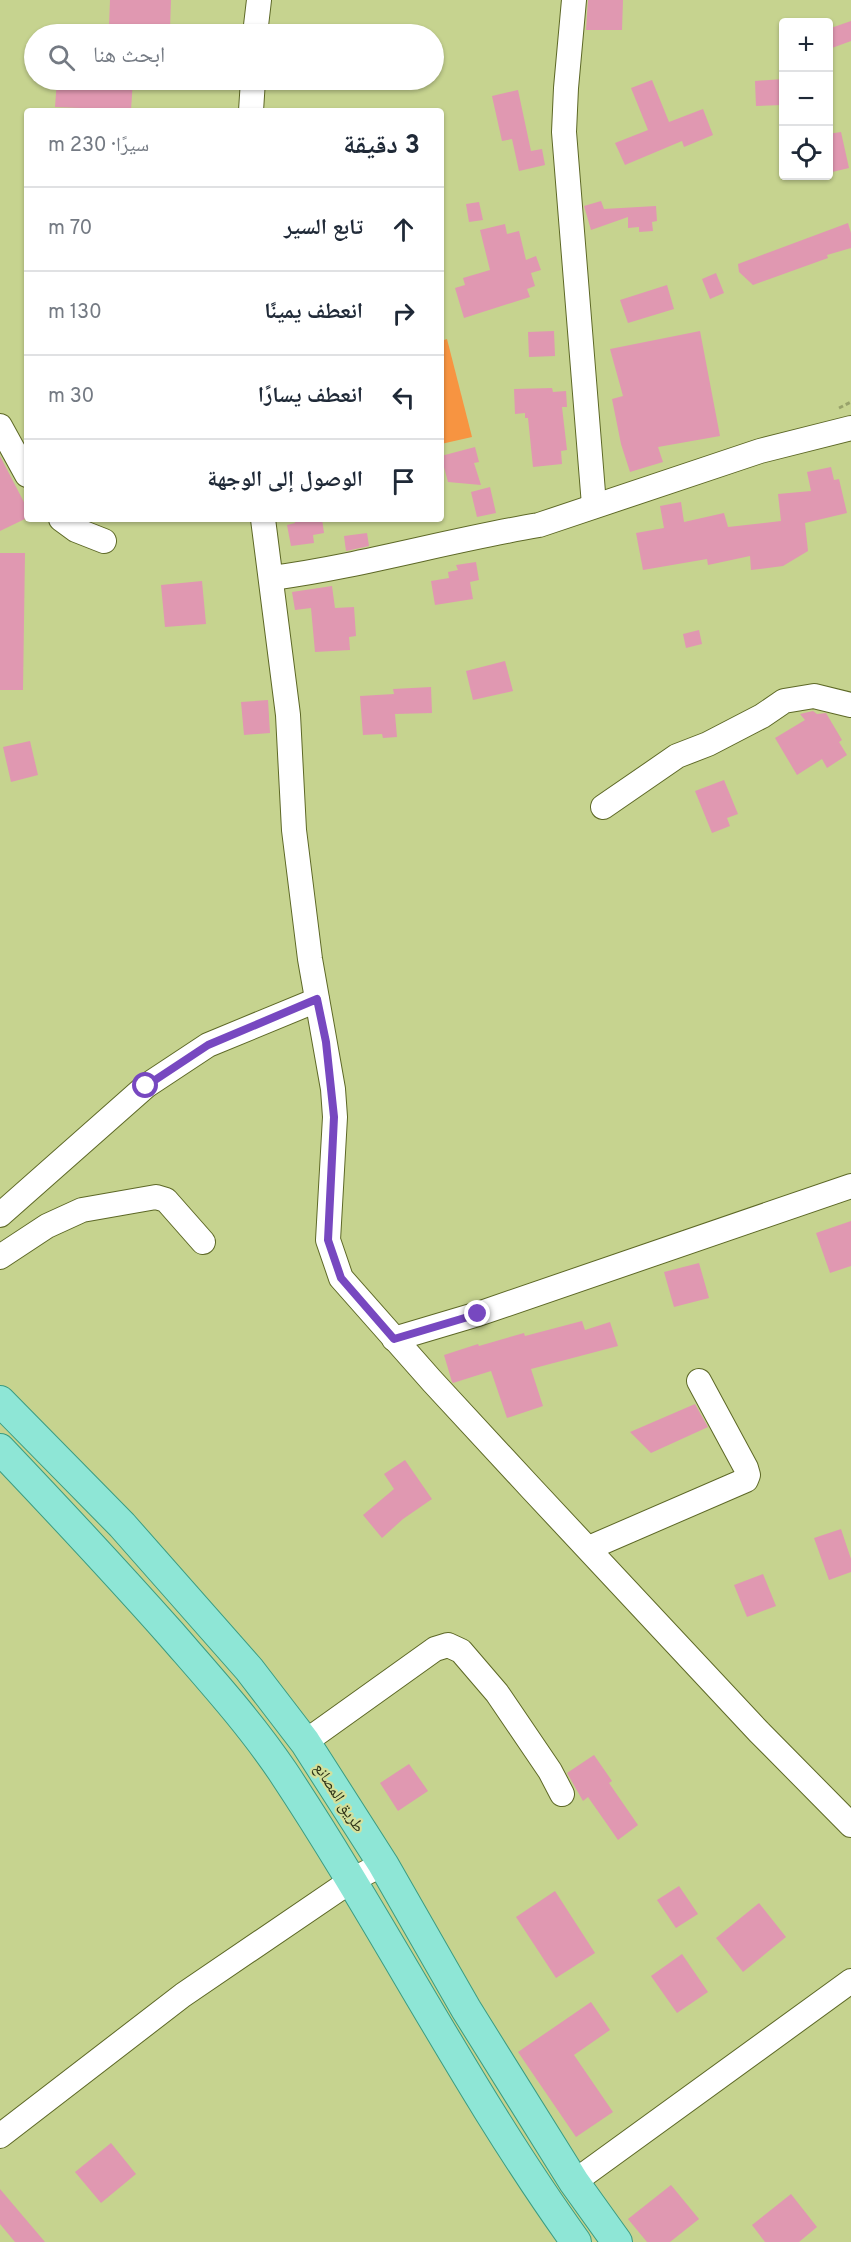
<!DOCTYPE html>
<html lang="ar">
<meta charset="utf-8">
<style>
body{margin:0;font-family:Overpass,"Noto Naskh Arabic",sans-serif;background:#f2f2f3;color:#1f2937;direction:rtl}
.controls{position:absolute;right:18px;top:18px;display:grid;overflow:hidden;border-radius:6px;box-shadow:0 2px 4px #0004}
.controls button{width:54px;height:54px;display:grid;place-items:center;padding:0;border:0;border-bottom:2px solid #e0e1e3;background:#fff;color:#1f2937;font:30px sans-serif}
.stop{position:absolute;width:18px;height:18px;margin:-14px;border:4px solid #7748c0;border-radius:50%;background:#fff}
.stop.end{background:#7748c0;border-color:#fff;box-shadow:0 2px 6px #0008}
.list{margin:0;padding:0;list-style:none}
h2{display:flex;justify-content:space-between;align-items:center;height:78px;margin:0;padding:0 24px;font-size:26px}
h2 small{font-size:20px;font-weight:400;color:#747a83}
.list li{display:grid;grid-template-columns:39px 1fr auto;gap:18px;align-items:center;box-sizing:border-box;height:84px;padding:0 24px;border-top:2px solid #e0e1e3}
.list b{display:block;font-size:22px;white-space:nowrap}
.list em{font-size:20px;font-style:normal;color:#747a83}
.icon{flex:none;width:33px;height:33px;fill:none;stroke:currentColor;stroke-width:2;stroke-linecap:round;stroke-linejoin:round}
.map{position:relative;flex:none;width:851px;height:2242px;overflow:hidden;direction:ltr}
.search{position:absolute;background:#fff;box-shadow:0 2px 4px #0004;left:24px;top:24px;width:420px;height:66px;display:flex;align-items:center;gap:15px;box-sizing:border-box;padding:0 21px;border-radius:33px;color:#747a83;font-size:22px}
.panel{position:absolute;background:#fff;box-shadow:0 2px 4px #0004;left:24px;top:108px;width:420px;height:414px;border-radius:6px;direction:rtl}
.map>svg:first-child{display:block}
</style>
<div class="map">
<svg width="851" height="2242" viewBox="0 0 851 2242">
<rect width="100%" height="100%" fill="#c6d38f"/>
<path fill="#f79441" d="M447 339 472 437 441 444V341Z"/>
<g fill="#e098b1">
<path d="M110 0H171L170 29 109 26Z"/>
<path d="M588 0H623L622 30H586Z"/>
<path d="M851 21V41L832 48 828 29Z"/>
<path d="M783 79V105L756 106 755 81Z"/>
<path d="M57 80H133L131 110 55 107Z"/>
<path d="M652 80 669 122 703 109 713 135 684 147 682 141 625 165 615 143 648 130 631 88Z"/>
<path d="M518 90 531 151 542 149 545 165 519 171 512 139 502 141 492 96Z"/>
<path d="M841 132 849 168 828 173V134Z"/>
<path d="M601 201 604 209 656 206 657 221 652 222 653 231 639 232V227L628 228V217L591 230 584 206Z"/>
<path d="M479 202 483 220 469 222 466 204Z"/>
<path d="M848 223 851 233V248L827 255 828 258 753 285 739 272 738 264Z"/>
<path d="M505 224 507 234 519 231 526 260 536 256 541 270 531 273 535 286 527 289 530 297 464 318 455 288 465 285 463 278 490 270 480 230Z"/>
<path d="M716 273 724 293 710 299 702 279Z"/>
<path d="M667 285 674 309 628 323 620 300Z"/>
<path d="M554 331 555 356 529 357 528 332Z"/>
<path d="M700 331 720 436 658 447 663 462 630 472 621 444 612 399 623 396 610 349Z"/>
<path d="M552 388 553 392 566 391 567 407H562L567 450 561 451 562 464 533 467 528 418H525V413L515 414 514 389Z"/>
<path d="M475 447 479 462 474 463 481 485 448 482 441 456Z"/>
<path d="M0 456 27 508V518L0 531Z"/>
<path d="M831 467 834 480 839 479 847 513 805 523 808 551 783 566 751 570 750 556 708 565 707 559 643 570 636 533 664 528 660 506 681 502 684 522 724 513 728 527 781 521 778 494 811 491 807 472Z"/>
<path d="M490 487 496 513 477 517 471 492Z"/>
<path d="M294 519H322L324 533 313 535 314 543 291 546 287 525 295 523Z"/>
<path d="M367 533 369 546 346 551 344 536Z"/>
<path d="M0 553H25L23 690H0Z"/>
<path d="M476 562 479 580 470 582 473 599 435 605 431 581 449 578 448 572 458 570 456 565Z"/>
<path d="M202 581 206 624 165 627 161 585Z"/>
<path d="M332 586 335 608 354 607 356 636 349 637 350 650 315 652 311 608 295 610 292 592Z"/>
<path d="M699 630 702 644 686 648 683 634Z"/>
<path d="M505 661 513 691 473 700 466 671Z"/>
<path d="M431 687 432 713 395 714 397 737 383 738 382 734 363 735 360 696 394 694 393 689Z"/>
<path d="M268 700 270 733 244 735 241 702Z"/>
<path d="M813 711 817 714 826 713 842 740 839 742 847 755 827 768 822 759 797 775 775 738 805 720 800 714Z"/>
<path d="M30 741 38 775 11 782 3 747Z"/>
<path d="M724 780 738 814 727 818 730 826 712 833 695 791Z"/>
<path d="M851 1221V1266L830 1273 816 1233Z"/>
<path d="M699 1263 709 1298 674 1307 664 1272Z"/>
<path d="M582 1321 585 1330 610 1322 618 1346 531 1369 543 1406 507 1418 491 1371 453 1383 452 1382 444 1355 478 1344 479 1346 524 1333 525 1336Z"/>
<path d="M695 1404 708 1427 651 1453 630 1432Z"/>
<path d="M405 1460 432 1499 403 1519 382 1538 363 1515 394 1489 384 1474Z"/>
<path d="M841 1529 851 1559V1572L829 1580 814 1538Z"/>
<path d="M763 1574 776 1606 747 1617 734 1585Z"/>
<path d="M594 1755 612 1781 609 1783 638 1825 618 1840 588 1797 583 1801 567 1773Z"/>
<path d="M409 1764 428 1791 398 1811 380 1783Z"/>
<path d="M679 1886 698 1914 676 1928 657 1900Z"/>
<path d="M555 1891 595 1953 556 1978 516 1917Z"/>
<path d="M759 1903 786 1937 743 1972 716 1938Z"/>
<path d="M682 1954 708 1992 677 2013 651 1976Z"/>
<path d="M591 2002 610 2030 574 2055 613 2112 576 2137 518 2052Z"/>
<path d="M111 2143 136 2174 101 2203 75 2172Z"/>
<path d="M671 2185 699 2219 670 2242H647L628 2219Z"/>
<path d="M0 2189 45 2242H15L0 2224Z"/>
<path d="M791 2194 817 2227 799 2242H765L752 2225Z"/>
</g>
<g fill="none" stroke-linecap="round" stroke-linejoin="round">
<g stroke="#5d6826" stroke-width="26">
<g id="minor">
<path d="M574 0 566 88 564 132 594 505"/>
<path d="M255 34 259 0"/>
<path d="M251 111 253 80"/>
<path d="M0 426 27 475"/>
<path d="M61 519 76 530 104 541"/>
<path d="M263 519 288 715 294 830 310 959 333 1089 335 1117 328 1240 341 1278 432 1381 531 1488 759 1732 851 1825"/>
<path d="M272 578C362 566 449 540 539 525L760 451 851 428"/>
<path d="M603 807 677 756 708 744 762 716 784 701 814 696 851 705"/>
<path d="M0 1215 146 1086 208 1045 317 1000"/>
<path d="M0 1257 47 1226 82 1210 156 1197 166 1200 203 1242"/>
<path d="M394 1339 478 1314 851 1186"/>
<path d="M589 1548 746 1480 748 1475 746 1468 699 1381"/>
<path d="M305 1742 435 1649 448 1645 461 1651 497 1693 550 1771 562 1794"/>
<path d="M0 2136 183 1995 352 1880 383 1864"/>
<path d="M574 2182 851 1981"/>
</g>
</g>
<g stroke="#3b9c81" stroke-width="32">
<g id="major">
<path d="M0 1401 122 1525 249 1669 305 1742 383 1864 466 2009 574 2182 617 2242"/>
<path d="M0 1449C58 1510 115 1571 171 1634 210 1679 250 1723 283 1772 385 1926 468 2092 576 2242"/>
</g>
</g>
<path stroke="#98a26b" stroke-width="3" stroke-dasharray="4.5 3" stroke-linecap="butt" d="M839 408 851 402"/>
<use href="#minor" stroke="#fff" stroke-width="24"/>
<use href="#major" stroke="#8ee6d6" stroke-width="30"/>
</g>
<g fill="none" stroke-linecap="round" stroke-linejoin="round">
<path stroke="#7748c0" stroke-width="8" d="M146 1086 208 1045 317 999 326 1042 334 1117 328 1240 341 1278 394 1339 478 1314"/>
</g>
<g text-anchor="middle" stroke-width="4.5" stroke-linejoin="round" paint-order="stroke">
<g font-size="16" fill="#2d3217" stroke="#d3e09c">
<text transform="translate(340 1797) rotate(57)" y="6">طريق المصانع</text>
</g>
</g>
</svg>
<div class="controls">
<button>+</button>
<button>−</button>
<button><svg class="icon" aria-label="locate" viewBox="0 0 24 24"><circle cx="12" cy="12" r="6"/><path d="M12 2v4M12 18v4M2 12h4M18 12h4"/></svg></button>
</div>
<div class="stop" style="left:146px;top:1086px"></div>
<div class="stop end" style="left:478px;top:1314px"></div>
<div class="search"><svg class="icon" aria-label="search" viewBox="0 0 24 24"><circle cx="10" cy="10" r="6"/><path d="M15 15l6 6"/></svg>ابحث هنا</div>
<section class="panel">
<h2>3 دقيقة<small>سيرًا · 230 m</small></h2>
<ul class="list">
<li><svg class="icon" aria-label="ahead" viewBox="0 0 24 24"><path d="M12 20V5M6 11l6-6 6 6"/></svg><div><b>تابع السير</b></div><em>70 m</em></li>
<li><svg class="icon" aria-label="right" viewBox="0 0 24 24"><path d="M7 20v-9h11M14 6l5 5-5 5"/></svg><div><b>انعطف يمينًا</b></div><em>130 m</em></li>
<li><svg class="icon" aria-label="left" viewBox="0 0 24 24"><path d="M17 20v-9H6M10 6l-5 5 5 5"/></svg><div><b>انعطف يسارًا</b></div><em>30 m</em></li>
<li><svg class="icon" aria-label="arrive" viewBox="0 0 24 24"><path d="M6 21V4h12l-3 4 3 4H6"/></svg><div><b>الوصول إلى الوجهة</b></div></li>
</ul>
</section>
</div>
